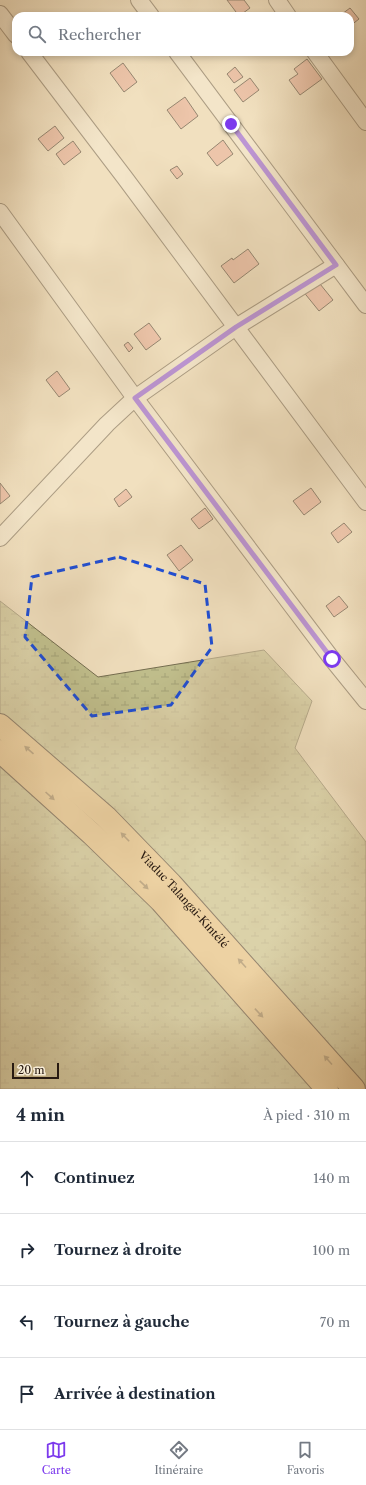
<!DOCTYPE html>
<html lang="fr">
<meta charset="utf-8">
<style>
body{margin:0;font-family:"Libre Caslon Text",serif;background:#f6f6f7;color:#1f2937}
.scale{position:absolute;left:12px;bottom:10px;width:47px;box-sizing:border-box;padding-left:4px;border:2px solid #281a11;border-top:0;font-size:11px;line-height:14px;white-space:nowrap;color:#281a11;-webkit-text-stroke:3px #f6ebd5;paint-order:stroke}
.stop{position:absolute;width:12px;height:12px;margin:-9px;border:3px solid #7c3aed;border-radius:50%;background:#fff}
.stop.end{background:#7c3aed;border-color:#fff;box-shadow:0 1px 4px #0008}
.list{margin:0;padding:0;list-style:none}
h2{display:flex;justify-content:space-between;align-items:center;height:52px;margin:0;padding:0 16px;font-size:17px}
h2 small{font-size:13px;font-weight:400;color:#747a83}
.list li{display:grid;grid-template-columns:26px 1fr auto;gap:12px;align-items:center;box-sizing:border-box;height:72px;padding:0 16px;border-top:1px solid #e0e1e3}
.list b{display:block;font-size:15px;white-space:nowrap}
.list em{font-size:13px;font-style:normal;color:#747a83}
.icon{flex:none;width:22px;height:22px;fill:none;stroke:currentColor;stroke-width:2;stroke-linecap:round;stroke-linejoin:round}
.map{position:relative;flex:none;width:366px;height:1089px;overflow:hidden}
.search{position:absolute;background:#fff;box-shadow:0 2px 6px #0003;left:12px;right:12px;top:12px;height:44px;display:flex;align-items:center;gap:10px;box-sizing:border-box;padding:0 14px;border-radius:12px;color:#747a83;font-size:15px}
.sheet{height:340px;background:#fff}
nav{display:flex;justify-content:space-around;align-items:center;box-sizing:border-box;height:56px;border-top:1px solid #e0e1e3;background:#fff;font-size:11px;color:#747a83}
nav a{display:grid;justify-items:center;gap:2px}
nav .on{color:#7c3aed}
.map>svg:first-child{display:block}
</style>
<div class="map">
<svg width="366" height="1089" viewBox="0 0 366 1089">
<defs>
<pattern id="wetland-marsh" width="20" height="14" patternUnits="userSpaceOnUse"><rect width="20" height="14" fill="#c1c08e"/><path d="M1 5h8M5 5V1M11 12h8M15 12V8" fill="none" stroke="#a6a479"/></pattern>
</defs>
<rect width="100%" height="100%" fill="#f1e0bf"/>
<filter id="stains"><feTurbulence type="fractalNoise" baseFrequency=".005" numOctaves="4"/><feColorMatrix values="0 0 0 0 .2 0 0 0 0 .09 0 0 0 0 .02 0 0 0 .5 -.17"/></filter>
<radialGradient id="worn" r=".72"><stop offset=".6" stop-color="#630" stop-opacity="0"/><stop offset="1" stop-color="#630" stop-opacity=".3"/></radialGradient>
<path fill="url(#wetland-marsh)" stroke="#746d50" d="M0 601 98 677 264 650 312 701 295 748 366 842V1089H0Z"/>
<g fill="#e8a591" stroke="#281a11">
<path d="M227 0H244L250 8 239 16Z"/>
<path d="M350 8 359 19 350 26V16H343L342 14Z"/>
<path d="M307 59 322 79 300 95 289 80 298 74 294 69Z"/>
<path d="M123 63 137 82 124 92 110 73Z"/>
<path d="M235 67 243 77 234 83 227 74Z"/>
<path d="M250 78 259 90 243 102 234 90Z"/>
<path d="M185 97 198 116 181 129 167 110Z"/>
<path d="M55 126 64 138 48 151 38 139Z"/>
<path d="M223 140 233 154 217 166 207 153Z"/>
<path d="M73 141 81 152 64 165 56 154Z"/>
<path d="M177 166 183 174 177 179 170 170Z"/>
<path d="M248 249 259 264 234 283 221 266 232 258 233 260Z"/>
<path d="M316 279 333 300 319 311 302 290Z"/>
<path d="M149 323 161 339 146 350 134 334Z"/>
<path d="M128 342 133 348 129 352 124 345Z"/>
<path d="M57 371 70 389 59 397 46 380Z"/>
<path d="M0 483 10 496 0 504Z"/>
<path d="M311 488 321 502 304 515 293 501Z"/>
<path d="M126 489 132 497 119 507 114 499Z"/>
<path d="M205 508 213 519 199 529 191 519Z"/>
<path d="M344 523 352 532 338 543 331 533Z"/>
<path d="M181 545 193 560 179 571 167 555Z"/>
<path d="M339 596 348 607 334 617 326 606Z"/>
</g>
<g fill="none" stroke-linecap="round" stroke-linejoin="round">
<g stroke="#5a4c3c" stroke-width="18">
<g id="minor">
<path d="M139 0 151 16"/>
<path d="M277 0 288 16"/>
<path d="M0 14 16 35"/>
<path d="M29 52 125 178 366 502"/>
<path d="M177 52 366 305"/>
<path d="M315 52 366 122"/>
<path d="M0 212 135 398 332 659 366 701"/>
<path d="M0 538 107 424 135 398 236 327 336 265"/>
</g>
</g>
<g stroke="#281a11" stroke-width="24">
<g id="highway">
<path id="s1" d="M0 725 106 817 171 884 354 1089"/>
<path d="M0 751 92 834 161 901 327 1089"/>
</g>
</g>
<use href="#minor" stroke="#f6ebd5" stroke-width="16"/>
<use href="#highway" stroke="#e8c080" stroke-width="22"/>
</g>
<defs><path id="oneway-solid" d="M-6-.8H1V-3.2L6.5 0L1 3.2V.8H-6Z"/></defs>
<g fill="#886d48">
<use href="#oneway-solid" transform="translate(29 750) rotate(-139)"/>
<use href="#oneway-solid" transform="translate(50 796) rotate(42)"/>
<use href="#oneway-solid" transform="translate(125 837) rotate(-134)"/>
<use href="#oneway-solid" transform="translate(144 885) rotate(44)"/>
<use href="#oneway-solid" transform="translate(242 963) rotate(-132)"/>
<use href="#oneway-solid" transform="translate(259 1013) rotate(47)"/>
<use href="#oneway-solid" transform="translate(328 1060) rotate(-132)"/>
</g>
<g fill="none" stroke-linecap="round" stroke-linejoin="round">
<path stroke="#7c3aed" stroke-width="5" d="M231 124 336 265 236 327 135 398 332 659"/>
</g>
<path d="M0 0H366V1089H0ZM119 557 205 584 212 647 171 705 92 716 25 637 32 577Z" fill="#f1e0bf" fill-opacity=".55" fill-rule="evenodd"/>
<path fill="none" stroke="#1d4ed8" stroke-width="3" stroke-dasharray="8 5" stroke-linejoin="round" d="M119 557 205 584 212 647 171 705 92 716 25 637 32 577Z"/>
<g text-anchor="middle" stroke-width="3" stroke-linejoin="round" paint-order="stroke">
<g font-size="11" fill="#281a11" stroke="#f6ebd5">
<text dy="4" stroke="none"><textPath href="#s1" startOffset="254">Viaduc Talangaï-Kintélé</textPath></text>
</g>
</g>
<rect width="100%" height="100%" filter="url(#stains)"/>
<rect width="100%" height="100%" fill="url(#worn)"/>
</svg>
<div class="scale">20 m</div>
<div class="stop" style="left:332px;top:659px"></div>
<div class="stop end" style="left:231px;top:124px"></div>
<div class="search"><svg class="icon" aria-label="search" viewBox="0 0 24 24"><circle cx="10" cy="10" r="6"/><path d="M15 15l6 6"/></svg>Rechercher</div>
</div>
<section class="sheet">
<h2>4 min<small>À pied · 310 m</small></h2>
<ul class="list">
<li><svg class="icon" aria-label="ahead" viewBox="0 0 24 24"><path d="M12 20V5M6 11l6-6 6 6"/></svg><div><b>Continuez</b></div><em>140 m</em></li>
<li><svg class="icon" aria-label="right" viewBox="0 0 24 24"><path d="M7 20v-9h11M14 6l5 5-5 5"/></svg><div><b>Tournez à droite</b></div><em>100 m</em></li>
<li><svg class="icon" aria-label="left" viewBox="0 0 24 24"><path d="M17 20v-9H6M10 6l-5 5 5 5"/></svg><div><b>Tournez à gauche</b></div><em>70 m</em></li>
<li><svg class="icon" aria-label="arrive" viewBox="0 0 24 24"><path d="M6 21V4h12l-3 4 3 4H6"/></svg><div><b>Arrivée à destination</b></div></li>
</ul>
</section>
<nav>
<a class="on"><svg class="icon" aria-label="map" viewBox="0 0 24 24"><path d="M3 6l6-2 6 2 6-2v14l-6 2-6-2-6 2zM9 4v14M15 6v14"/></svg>Carte</a>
<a><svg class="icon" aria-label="directions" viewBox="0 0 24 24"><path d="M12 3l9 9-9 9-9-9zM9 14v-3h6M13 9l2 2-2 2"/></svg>Itinéraire</a>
<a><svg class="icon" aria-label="saved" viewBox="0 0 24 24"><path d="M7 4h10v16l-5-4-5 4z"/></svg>Favoris</a>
</nav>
